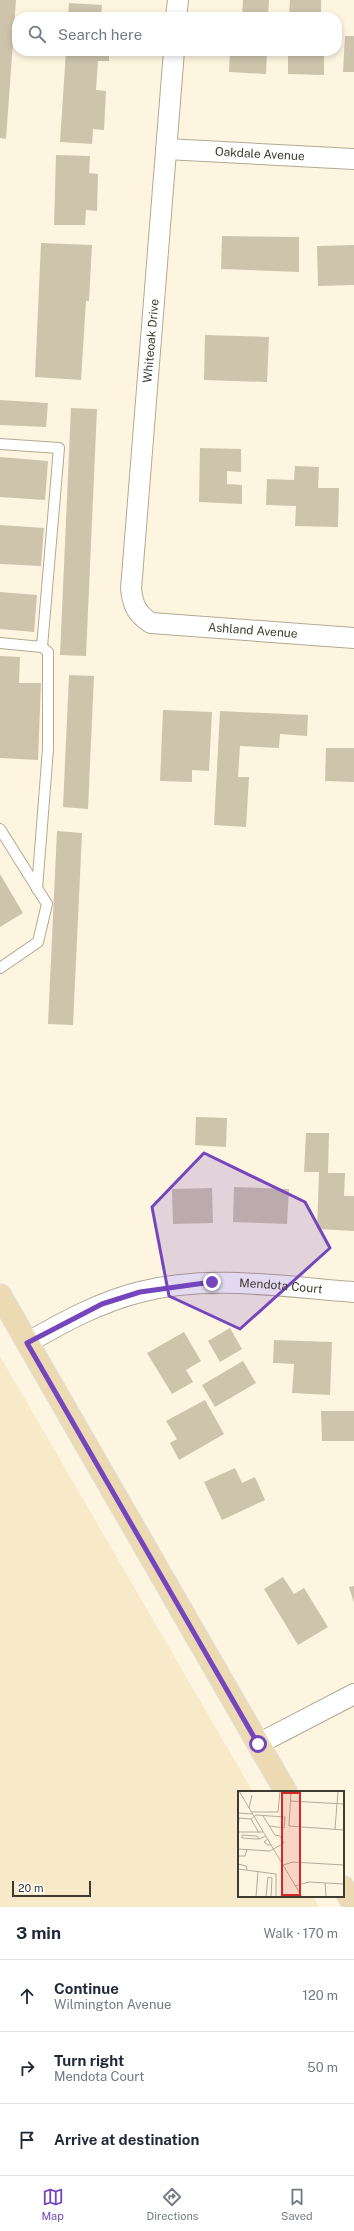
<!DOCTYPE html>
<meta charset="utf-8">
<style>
body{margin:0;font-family:"Public Sans",sans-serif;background:#f6f6f7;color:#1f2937}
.scale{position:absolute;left:12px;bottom:10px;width:79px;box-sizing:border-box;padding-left:4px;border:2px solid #3f3b31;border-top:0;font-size:11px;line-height:14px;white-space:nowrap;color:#3f3b31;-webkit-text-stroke:3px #fff;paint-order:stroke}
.stop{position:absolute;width:12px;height:12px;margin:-9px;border:3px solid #7445bd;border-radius:50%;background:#fff}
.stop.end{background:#7445bd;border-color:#fff;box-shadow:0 1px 4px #0008}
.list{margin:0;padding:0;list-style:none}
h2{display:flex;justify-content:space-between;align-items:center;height:52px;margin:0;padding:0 16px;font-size:17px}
h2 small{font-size:13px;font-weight:400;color:#747a83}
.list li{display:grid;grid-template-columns:26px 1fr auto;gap:12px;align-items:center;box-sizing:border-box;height:72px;padding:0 16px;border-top:1px solid #e0e1e3}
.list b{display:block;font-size:15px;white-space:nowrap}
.list p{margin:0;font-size:13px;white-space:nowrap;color:#747a83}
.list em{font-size:13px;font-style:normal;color:#747a83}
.icon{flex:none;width:22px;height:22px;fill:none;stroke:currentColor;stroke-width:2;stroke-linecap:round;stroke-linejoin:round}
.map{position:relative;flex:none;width:354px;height:1907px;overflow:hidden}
.search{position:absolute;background:#fff;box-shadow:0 2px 6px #0003;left:12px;right:12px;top:12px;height:44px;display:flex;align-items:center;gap:10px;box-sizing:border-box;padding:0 14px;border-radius:16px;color:#747a83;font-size:15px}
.sheet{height:268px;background:#fff}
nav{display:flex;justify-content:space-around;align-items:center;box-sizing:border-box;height:56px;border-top:1px solid #e0e1e3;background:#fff;font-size:11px;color:#747a83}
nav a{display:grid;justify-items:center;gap:2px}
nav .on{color:#7445bd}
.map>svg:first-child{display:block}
</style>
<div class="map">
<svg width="354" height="1907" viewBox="0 0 354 1907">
<rect width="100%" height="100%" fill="#fef5e1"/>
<path fill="#f8eac9" d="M0 1356 253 1792H239V1896H313L319 1907H0Z"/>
<g fill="#cec4ab">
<path d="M0 0H16L6 139 0 138Z"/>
<path d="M243 0H269L268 17H242Z"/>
<path d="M290 0H321V17H289Z"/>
<path d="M69 3 102 5 101 17H68Z"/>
<path d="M345 36H354V72H343Z"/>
<path d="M66 51H109V61H98L96 90 106 91 104 130 93 129 92 144 60 142Z"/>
<path d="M230 51H267L266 74 229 72Z"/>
<path d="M288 51H324V75L288 74Z"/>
<path d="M56 155 90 156 89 173 98 174 97 211 86 210 85 225H54Z"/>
<path d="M222 236 299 237V272L221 269Z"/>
<path d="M41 243 92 245 89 301H86L81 380 35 377Z"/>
<path d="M354 245V285L318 286 317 246Z"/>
<path d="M205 335 269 337 267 382 204 380Z"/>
<path d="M0 400 48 403 46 427 0 425Z"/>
<path d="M71 408 97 409 86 656 60 655Z"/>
<path d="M200 448 241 449V472L227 471V484L242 485V504L199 502Z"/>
<path d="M0 457 48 461 45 500 0 497Z"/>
<path d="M295 466 319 467 318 488H339L338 527 295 526 296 506 266 505 267 479 294 480Z"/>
<path d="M0 525 44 528 41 566 0 564Z"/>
<path d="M0 592 37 595 34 632 0 629Z"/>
<path d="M0 656 20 657 19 683H41L38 760 0 758Z"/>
<path d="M69 675 94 676 88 809 63 807Z"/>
<path d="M163 710 212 712 209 771 192 770V782L160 781Z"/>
<path d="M220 711 308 715 307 736 280 734 279 748 240 746 238 777H249L246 827 214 825Z"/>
<path d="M326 748H354V782L325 781Z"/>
<path d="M57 831 82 833 73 1025 48 1024Z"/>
<path d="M0 874 23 913 0 927Z"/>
<path d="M196 1117 227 1118 226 1147 195 1145Z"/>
<path d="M306 1133H329L328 1173H345L344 1196H354V1231L317 1229 319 1172H304Z"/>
<path d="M234 1187 289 1189 287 1224 233 1222Z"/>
<path d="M212 1188 213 1223 173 1224 172 1189Z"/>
<path d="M230 1328 242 1349 220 1362 208 1341Z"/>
<path d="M184 1332 201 1361 186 1370 193 1382 172 1394 147 1353Z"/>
<path d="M274 1340 332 1342 330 1395 292 1393 294 1364 273 1363Z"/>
<path d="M243 1361 256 1383 215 1407 202 1385Z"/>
<path d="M205 1400 224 1434 179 1460 170 1443 177 1439 166 1421Z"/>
<path d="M321 1411H354V1441H322Z"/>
<path d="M235 1468 242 1483 255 1477 265 1500 222 1520 204 1482Z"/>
<path d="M283 1577 294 1594 304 1588 328 1627 298 1645 264 1589Z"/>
<path d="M354 1586V1603L349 1587Z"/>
</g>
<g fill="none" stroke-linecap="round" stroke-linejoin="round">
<g stroke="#b4a991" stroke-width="12">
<g id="service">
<path d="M0 444 59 448 42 647 0 643"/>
<path d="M0 829 47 904 38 942 0 968"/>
<path d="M37 889 48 749V652L42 647"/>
</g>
</g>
<g stroke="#b4a991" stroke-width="22">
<g id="minor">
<path d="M176 17 178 0"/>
<path id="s1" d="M174 51 131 589C133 606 137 614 151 623L354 638"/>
<path id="s2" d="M166 149 354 159"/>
<path id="s3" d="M27 1343C63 1322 100 1302 140 1292 209 1274 284 1287 354 1292"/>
<path d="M258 1744 354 1694"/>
</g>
</g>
<g stroke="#e0e0de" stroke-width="24">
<g id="primary">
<path d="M0 1295 286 1792"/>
<path d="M343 1887 354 1905"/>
</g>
</g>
<use href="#service" stroke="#fff" stroke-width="10"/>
<use href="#minor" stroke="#fff" stroke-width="20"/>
<use href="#primary" stroke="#ebdab2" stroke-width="22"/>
</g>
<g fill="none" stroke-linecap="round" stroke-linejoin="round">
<path stroke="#7445bd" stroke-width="5" d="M212 1282 140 1292 102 1304 27 1343 258 1744"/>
</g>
<path fill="#7445bd" fill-opacity="0.2" stroke="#7445bd" stroke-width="3" stroke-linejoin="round" d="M204 1153 305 1202 330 1248 240 1329 169 1296 152 1207Z"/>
<g text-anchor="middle" stroke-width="3.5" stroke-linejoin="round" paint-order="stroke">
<g font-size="12" fill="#3f3b31" stroke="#fff">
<text dy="4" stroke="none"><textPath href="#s2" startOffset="94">Oakdale Avenue</textPath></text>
<text transform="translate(151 341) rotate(-85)" y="4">Whiteoak Drive</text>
<text dy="4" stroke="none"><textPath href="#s1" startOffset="683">Ashland Avenue</textPath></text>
<text dy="4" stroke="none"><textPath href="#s3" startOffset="266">Mendota Court</textPath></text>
</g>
</g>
<g transform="translate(238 1791)">
<rect width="106" height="106" fill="#fef5e1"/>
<path fill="none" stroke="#b2ab9b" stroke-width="1" d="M1 0 64 106M53 0 51 35 106 39M52 10 106 13M11 17 14 4M13 21H40L42 0M0 22 14 23M0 27 13 28 18 24 47 26 46 37 32 35M13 28 21 42M97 38 100 0M0 40 1 27M0 41H25M21 48 19 45 4 44V47L19 48H21L28 45M30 48 26 51 30 54H33M0 58 32 60 46 52 42 45 37 44 25 25M0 65H7L9 59M0 73 8 75 9 79M45 74 55 71 106 74M0 78 38 83V106M87 92 88 106M57 95 71 91 106 93M18 106 20 80M28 106 30 86 34 87 33 106"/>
<path fill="#d62828" fill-opacity="0.15" stroke="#d62828" stroke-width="2" d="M44 2H62V104H44Z"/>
<rect width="106" height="106" fill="none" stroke="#3f3b31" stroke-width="2"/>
</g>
</svg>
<div class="scale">20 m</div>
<div class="stop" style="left:258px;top:1744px"></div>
<div class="stop end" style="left:212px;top:1282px"></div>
<div class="search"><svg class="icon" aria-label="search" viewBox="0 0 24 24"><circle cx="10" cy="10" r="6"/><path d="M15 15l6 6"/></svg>Search here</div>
</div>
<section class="sheet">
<h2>3 min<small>Walk · 170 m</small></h2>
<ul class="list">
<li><svg class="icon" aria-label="ahead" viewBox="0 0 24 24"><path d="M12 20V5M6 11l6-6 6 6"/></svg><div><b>Continue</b><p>Wilmington Avenue</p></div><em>120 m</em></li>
<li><svg class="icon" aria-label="right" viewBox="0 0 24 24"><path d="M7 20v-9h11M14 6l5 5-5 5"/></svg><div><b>Turn right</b><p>Mendota Court</p></div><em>50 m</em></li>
<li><svg class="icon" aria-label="arrive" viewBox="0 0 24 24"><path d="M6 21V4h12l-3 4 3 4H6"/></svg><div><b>Arrive at destination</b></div></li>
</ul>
</section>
<nav>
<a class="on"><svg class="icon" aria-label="map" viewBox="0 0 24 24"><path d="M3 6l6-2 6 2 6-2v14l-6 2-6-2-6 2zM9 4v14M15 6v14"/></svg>Map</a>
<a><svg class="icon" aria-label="directions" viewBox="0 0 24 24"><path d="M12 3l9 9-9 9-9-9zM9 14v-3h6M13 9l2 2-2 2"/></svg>Directions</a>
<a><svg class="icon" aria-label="saved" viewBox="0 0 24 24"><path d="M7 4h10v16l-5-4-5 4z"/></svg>Saved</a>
</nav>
